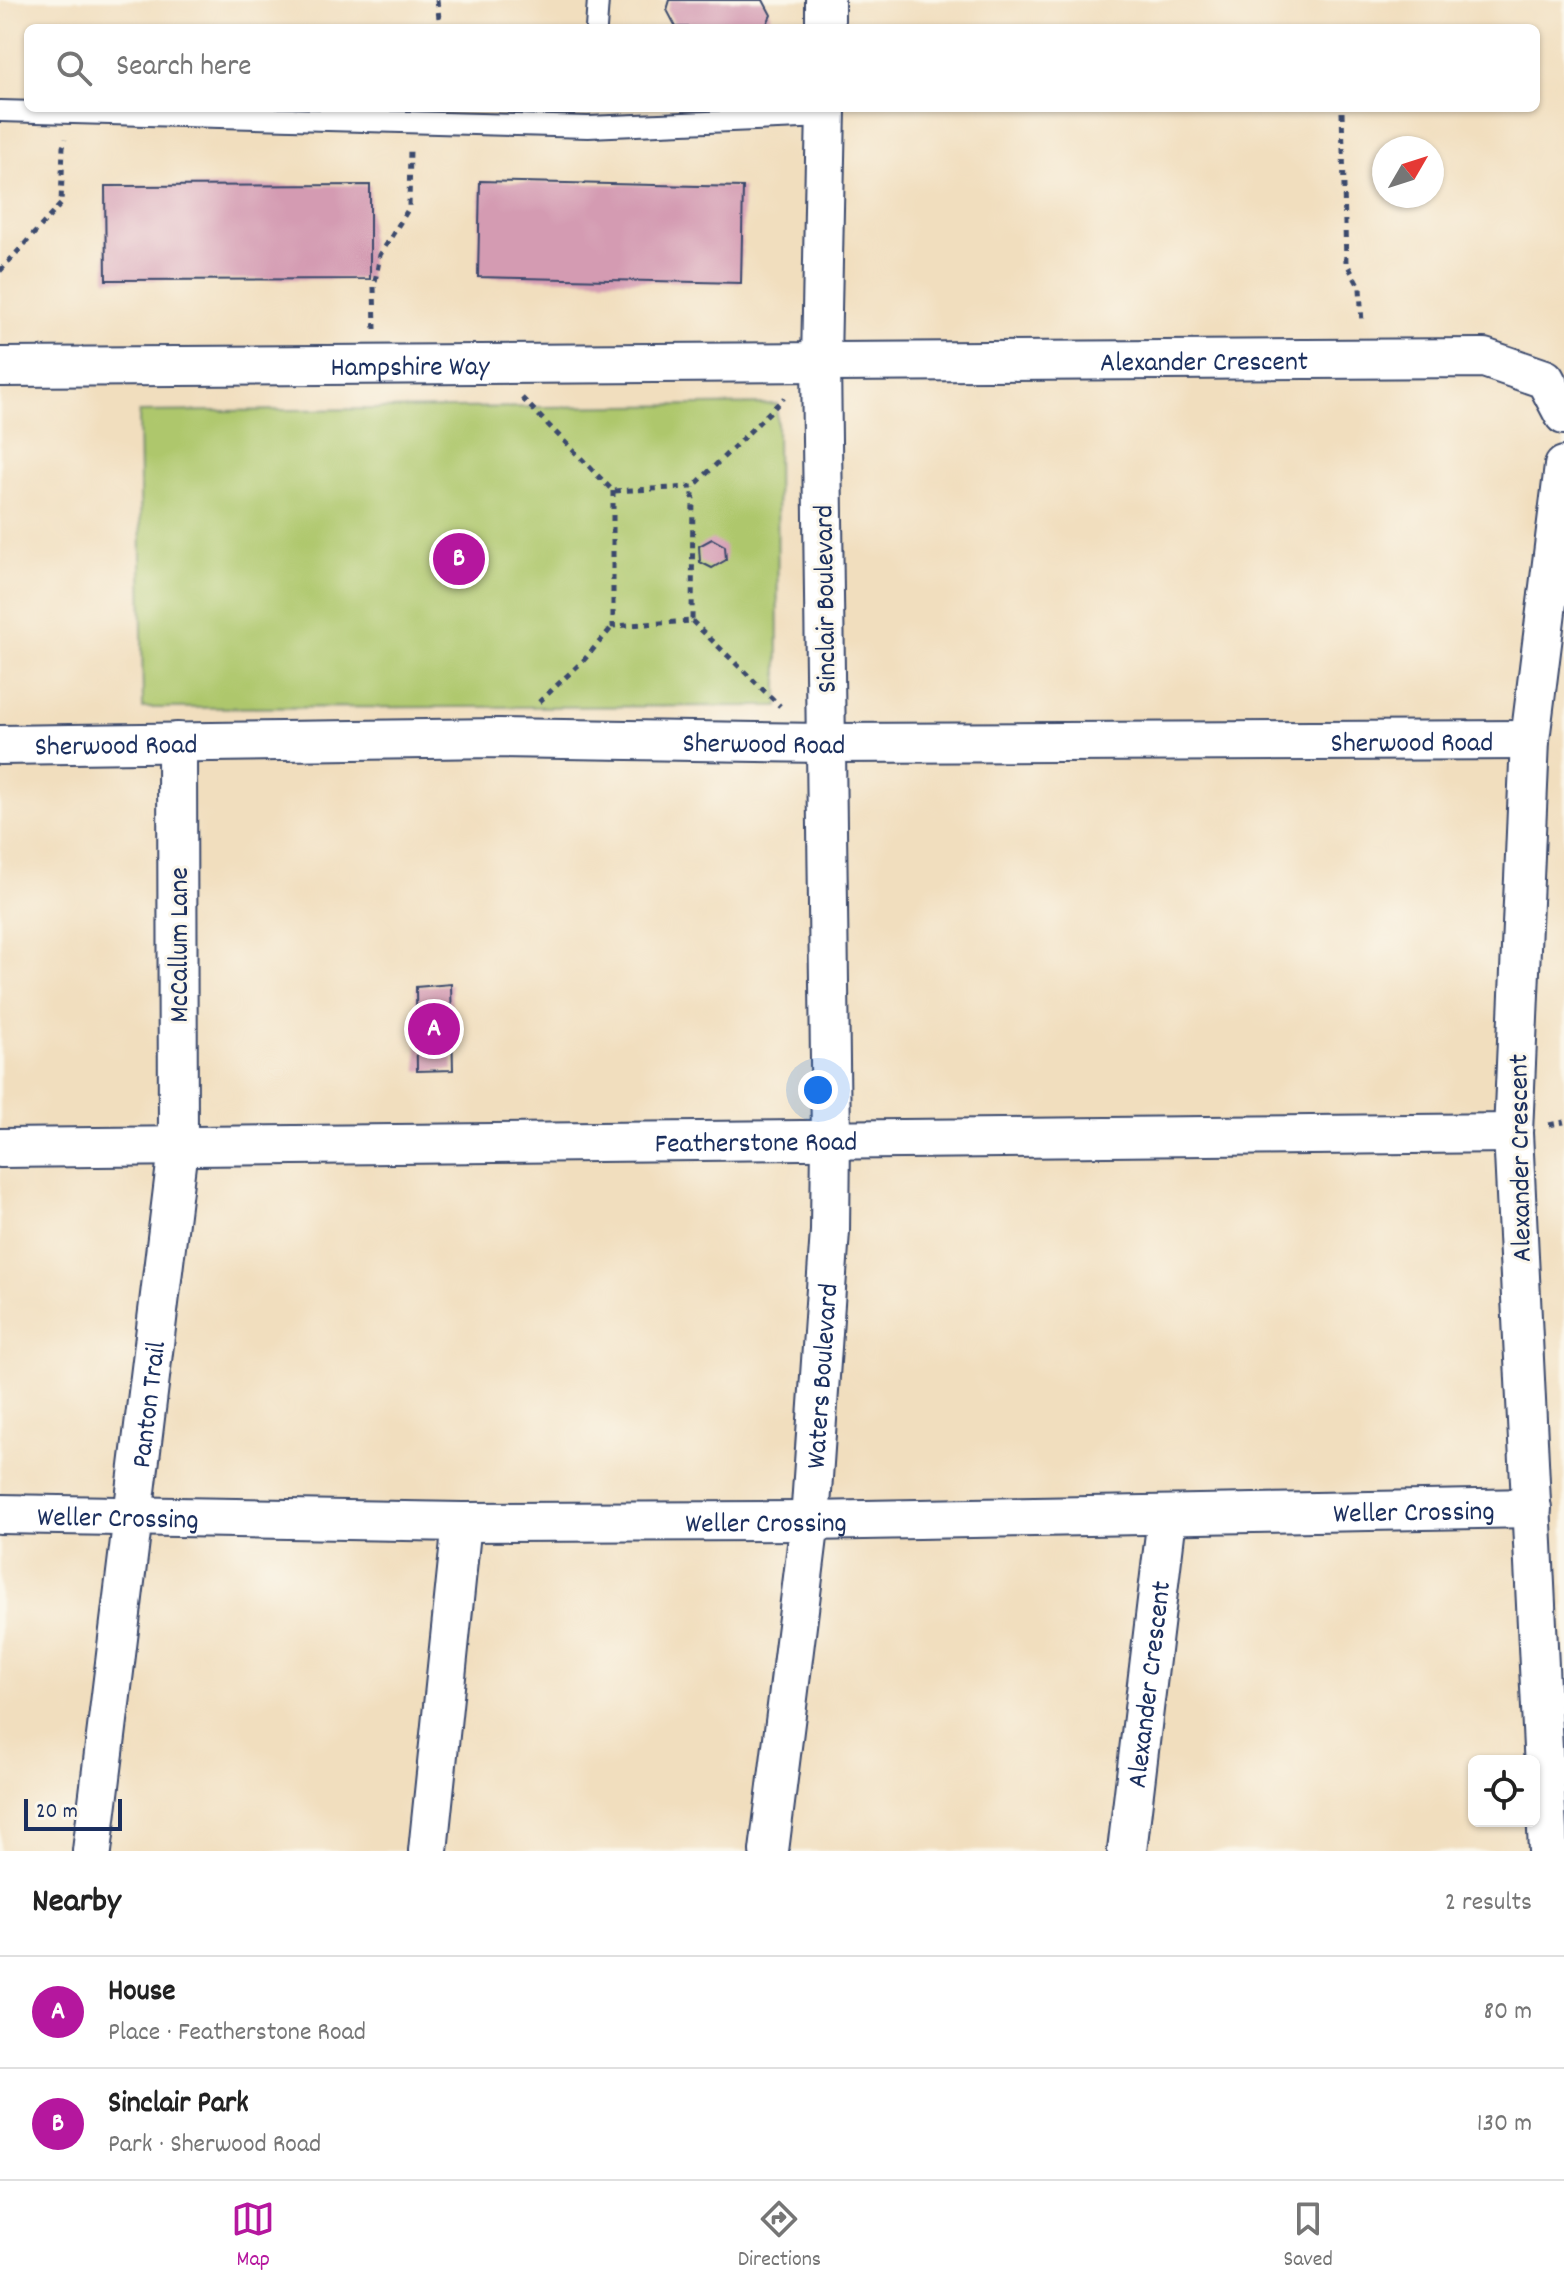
<!DOCTYPE html>
<meta charset="utf-8">
<style>
body{margin:0;font-family:Dekko,sans-serif;background:#f2f2f2;color:#222}
.controls{position:absolute;right:24px;bottom:24px;display:grid;overflow:hidden;border-radius:12px;box-shadow:0 2px 6px #0004}
.controls button{width:72px;height:72px;display:grid;place-items:center;padding:0;border:0;border-bottom:2px solid #e0e0e0;background:#fff;color:#222;font:40px sans-serif}
.compass{position:absolute;left:1372px;top:136px;width:72px;height:72px;border-radius:50%;background:#fff;box-shadow:0 2px 6px #0004;rotate:51deg}
.scale{position:absolute;left:24px;bottom:20px;width:98px;box-sizing:border-box;padding-left:8px;border:4px solid #1b2f5e;border-top:0;font-size:22px;line-height:28px;white-space:nowrap;color:#1b2f5e;-webkit-text-stroke:6px #fbf7ec;paint-order:stroke}
.you{position:absolute;left:818px;top:1090px;width:28px;height:28px;margin:-20px;border:6px solid #fff;border-radius:50%;background:#1a73e8;box-shadow:0 0 0 12px #1a73e833}
.badge{display:grid;place-items:center;width:52px;height:52px;border-radius:50%;background:#b5179e;color:#fff;font-size:26px;font-weight:700}
.pin{position:absolute;translate:-50% -50%;border:4px solid #fff;box-shadow:0 2px 8px #0006}
.list{margin:0;padding:0;list-style:none}
h2{display:flex;justify-content:space-between;align-items:center;height:104px;margin:0;padding:0 32px;font-size:34px}
h2 small{font-size:26px;font-weight:400;color:#767676}
.list li{display:grid;grid-template-columns:52px 1fr auto;gap:24px;align-items:center;box-sizing:border-box;height:112px;padding:0 32px;border-top:2px solid #e0e0e0}
.list b{display:block;font-size:30px;white-space:nowrap}
.list p{margin:0;font-size:26px;white-space:nowrap;color:#767676}
.list em{font-size:26px;font-style:normal;color:#767676}
.icon{flex:none;width:44px;height:44px;fill:none;stroke:currentColor;stroke-width:2;stroke-linecap:round;stroke-linejoin:round}
.map{position:relative;flex:none;width:1564px;height:1851px;overflow:hidden}
.search{position:absolute;background:#fff;box-shadow:0 2px 6px #0004;left:24px;right:24px;top:24px;height:88px;display:flex;align-items:center;gap:20px;box-sizing:border-box;padding:0 28px;border-radius:12px;color:#767676;font-size:30px}
.sheet{height:328px;background:#fff}
nav{display:flex;justify-content:space-around;align-items:center;box-sizing:border-box;height:112px;border-top:2px solid #e0e0e0;background:#fff;font-size:22px;color:#767676}
nav a{display:grid;justify-items:center;gap:4px}
nav .on{color:#b5179e}
.map>svg:first-child{display:block}
</style>
<div class="map">
<svg width="1564" height="1851" viewBox="0 0 1564 1851">
<rect width="100%" height="100%" fill="#fbf7ec"/>
<filter id="ink" filterUnits="userSpaceOnUse"><feTurbulence type="fractalNoise" baseFrequency=".0125" numOctaves="2"/><feDisplacementMap in="SourceGraphic" scale="16" xChannelSelector="R" yChannelSelector="G"/><feConvolveMatrix kernelMatrix="1 2 1 2 8 2 1 2 1" color-interpolation-filters="sRGB"/></filter>
<filter id="wash" filterUnits="userSpaceOnUse"><feTurbulence type="fractalNoise" baseFrequency=".006" numOctaves="4" result="noise"/><feDisplacementMap in="SourceGraphic" scale="32" xChannelSelector="R" yChannelSelector="G"/><feGaussianBlur stdDeviation="1.8" result="paint"/><feColorMatrix in="noise" values="0 0 0 0 0 0 0 0 0 0 0 0 0 0 0 0 0 1.4 0 .05"/><feComposite in="paint" operator="in"/></filter>
<g filter="url(#wash)">
<rect width="100%" height="100%" fill="#f1debe"/>
<path fill="#aec76c" stroke="#647b65" stroke-width="2" d="M777 404 778 706 143 708 139 412Z"/>
<g id="blocks">
<g fill="#d49bb2">
<path d="M670 0H763L771 15 765 28 676 27 667 10Z"/>
<path d="M480 181 743 187 741 283 478 277Z"/>
<path d="M370 185V279L106 280 105 186Z"/>
<path d="M712 539 725 546 726 560 712 568 700 562 699 546Z"/>
<path d="M451 984 453 1070 417 1071 416 987Z"/>
</g>
</g>
</g>
<g filter="url(#ink)">
<use href="#blocks" fill-opacity="0" stroke="#3b496c" stroke-width="2"/>
<g fill="none" stroke-linecap="round" stroke-linejoin="round">
<g stroke="#3b496c" stroke-width="24">
<g id="service">
<path d="M596 28 598 0"/>
<path d="M0 111 588 127 827 117"/>
</g>
</g>
<g stroke="#3b496c" stroke-width="42">
<g id="minor">
<path d="M825 0V28"/>
<path id="s1" d="M0 367 1484 358 1545 379 1564 415"/>
<path id="s2" d="M0 745 499 738 824 743 1530 740"/>
<path id="s3" d="M0 1148 1513 1133"/>
<path id="s4" d="M0 1514 462 1522 810 1521 1532 1508"/>
<path id="s5" d="M92 1851 178 1148 177 742"/>
<path d="M428 1851 462 1522"/>
<path id="s6" d="M769 1851 810 1521 830 1231 831 1138 821 362 826 108"/>
<path id="s7" d="M1127 1851 1167 1517"/>
<path d="M1548 1851 1513 1133 1530 740 1564 466"/>
</g>
</g>
<g stroke="#3b496c" stroke-width="5" stroke-dasharray="6 6" stroke-linecap="butt">
<path d="M437 0 440 28"/>
<path d="M1342 112 1346 262 1360 288 1362 324"/>
<path d="M0 271 61 204 63 147 66 139"/>
<path d="M375 329 374 287 380 255 409 208 410 148"/>
<path d="M522 398 613 491 693 487 784 398"/>
<path d="M613 491V626L692 621 693 487"/>
<path d="M692 621 780 706"/>
<path d="M539 702 584 660 613 626"/>
<path d="M1549 1125 1564 1122"/>
</g>
<use href="#service" stroke="#fff" stroke-width="20"/>
<use href="#minor" stroke="#fff" stroke-width="38"/>
</g>
</g>
<g text-anchor="middle" stroke-width="6" stroke-linejoin="round" paint-order="stroke">
<g font-size="28" fill="#1b2f5e" stroke="#fbf7ec">
<text dy="10" stroke="none"><textPath href="#s1" startOffset="1204">Alexander Crescent</textPath></text>
<text dy="10" stroke="none"><textPath href="#s1" startOffset="410">Hampshire Way</textPath></text>
<text transform="translate(823 599) rotate(-91)" y="10">Sinclair Boulevard</text>
<text dy="10" stroke="none"><textPath href="#s2" startOffset="1412">Sherwood Road</textPath></text>
<text dy="10" stroke="none"><textPath href="#s2" startOffset="764">Sherwood Road</textPath></text>
<text dy="10" stroke="none"><textPath href="#s2" startOffset="116">Sherwood Road</textPath></text>
<text transform="translate(177 945) rotate(-90)" y="10">McCallum Lane</text>
<text dy="10" stroke="none"><textPath href="#s3" startOffset="756">Featherstone Road</textPath></text>
<text transform="translate(1518 1158) rotate(-91)" y="10">Alexander Crescent</text>
<text dy="10" stroke="none"><textPath href="#s6" startOffset="478">Waters Boulevard</textPath></text>
<text dy="10" stroke="none"><textPath href="#s5" startOffset="450">Panton Trail</textPath></text>
<text dy="10" stroke="none"><textPath href="#s4" startOffset="1414">Weller Crossing</textPath></text>
<text dy="10" stroke="none"><textPath href="#s4" startOffset="118">Weller Crossing</textPath></text>
<text dy="10" stroke="none"><textPath href="#s4" startOffset="766">Weller Crossing</textPath></text>
<text dy="10" stroke="none"><textPath href="#s7" startOffset="168">Alexander Crescent</textPath></text>
</g>
</g>
</svg>
<div class="controls">
<button><svg class="icon" aria-label="locate" viewBox="0 0 24 24"><circle cx="12" cy="12" r="6"/><path d="M12 2v4M12 18v4M2 12h4M18 12h4"/></svg></button>
</div>
<svg class="compass" viewBox="-18 -18 36 36"><path d="M0-13l5 13h-10z" fill="#e53935"/><path d="M0 13l5-13h-10z" fill="#767676"/></svg>
<div class="scale">20 m</div>
<div class="you"></div>
<div class="pin badge" style="left:434px;top:1029px">A</div>
<div class="pin badge" style="left:459px;top:559px">B</div>
<div class="search"><svg class="icon" aria-label="search" viewBox="0 0 24 24"><circle cx="10" cy="10" r="6"/><path d="M15 15l6 6"/></svg>Search here</div>
</div>
<section class="sheet">
<h2>Nearby<small>2 results</small></h2>
<ul class="list">
<li><span class="badge">A</span><div><b>House</b><p>Place · Featherstone Road</p></div><em>80 m</em></li>
<li><span class="badge">B</span><div><b>Sinclair Park</b><p>Park · Sherwood Road</p></div><em>130 m</em></li>
</ul>
</section>
<nav>
<a class="on"><svg class="icon" aria-label="map" viewBox="0 0 24 24"><path d="M3 6l6-2 6 2 6-2v14l-6 2-6-2-6 2zM9 4v14M15 6v14"/></svg>Map</a>
<a><svg class="icon" aria-label="directions" viewBox="0 0 24 24"><path d="M12 3l9 9-9 9-9-9zM9 14v-3h6M13 9l2 2-2 2"/></svg>Directions</a>
<a><svg class="icon" aria-label="saved" viewBox="0 0 24 24"><path d="M7 4h10v16l-5-4-5 4z"/></svg>Saved</a>
</nav>
